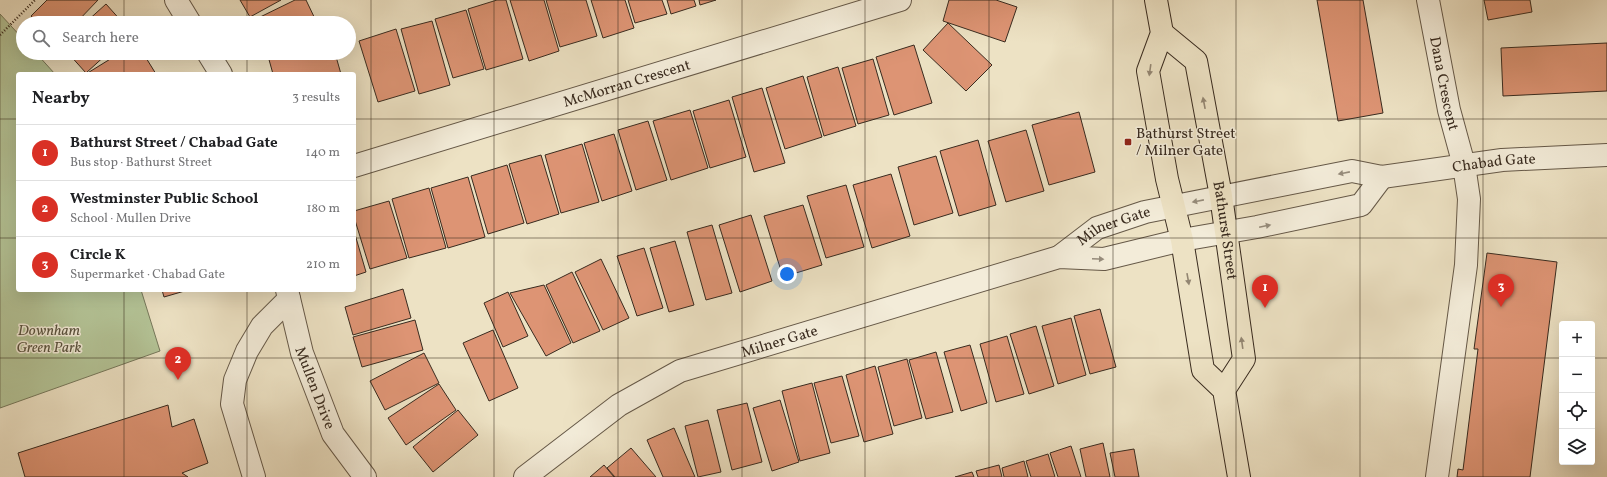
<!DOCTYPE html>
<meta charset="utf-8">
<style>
body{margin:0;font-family:Vollkorn,serif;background:#f2f2f2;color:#202124}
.controls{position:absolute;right:12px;bottom:12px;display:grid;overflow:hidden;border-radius:4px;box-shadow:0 4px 16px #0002}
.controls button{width:36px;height:36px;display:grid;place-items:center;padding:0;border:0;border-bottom:1px solid #e0e0e0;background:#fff;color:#202124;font:20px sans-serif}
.you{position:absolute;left:787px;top:274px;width:14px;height:14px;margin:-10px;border:3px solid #fff;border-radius:50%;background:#1a73e8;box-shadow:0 0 0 6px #1a73e833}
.badge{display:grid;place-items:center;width:26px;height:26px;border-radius:50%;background:#d93025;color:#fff;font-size:13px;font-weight:700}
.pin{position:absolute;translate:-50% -33px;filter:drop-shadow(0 1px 2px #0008)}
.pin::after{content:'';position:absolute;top:21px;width:14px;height:12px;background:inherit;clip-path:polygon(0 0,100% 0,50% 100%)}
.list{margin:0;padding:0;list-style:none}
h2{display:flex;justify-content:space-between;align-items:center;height:52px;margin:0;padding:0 16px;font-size:17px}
h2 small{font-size:13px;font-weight:400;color:#757577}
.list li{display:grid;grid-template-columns:26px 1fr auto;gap:12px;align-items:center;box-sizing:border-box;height:56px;padding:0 16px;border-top:1px solid #e0e0e0}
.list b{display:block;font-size:15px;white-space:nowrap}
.list p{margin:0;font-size:13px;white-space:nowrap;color:#757577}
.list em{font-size:13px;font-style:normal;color:#757577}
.icon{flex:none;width:22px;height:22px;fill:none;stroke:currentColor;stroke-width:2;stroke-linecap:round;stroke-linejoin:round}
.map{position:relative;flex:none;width:1607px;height:477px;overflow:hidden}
.search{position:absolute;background:#fff;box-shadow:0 4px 16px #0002;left:16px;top:16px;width:340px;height:44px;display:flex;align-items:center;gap:10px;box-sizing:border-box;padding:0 14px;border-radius:22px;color:#757577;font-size:15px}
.panel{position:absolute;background:#fff;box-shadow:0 4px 16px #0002;left:16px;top:72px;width:340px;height:220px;border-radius:4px}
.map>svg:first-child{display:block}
</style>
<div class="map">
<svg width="1607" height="477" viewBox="0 0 1607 477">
<rect width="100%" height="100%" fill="#ede2c4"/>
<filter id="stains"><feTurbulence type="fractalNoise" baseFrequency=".005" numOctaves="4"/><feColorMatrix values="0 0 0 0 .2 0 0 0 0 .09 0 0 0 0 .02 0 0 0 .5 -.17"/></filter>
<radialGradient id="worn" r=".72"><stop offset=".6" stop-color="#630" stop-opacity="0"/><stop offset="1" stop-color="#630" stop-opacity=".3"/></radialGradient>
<path fill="#b4c497" stroke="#76785b" d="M0 14 23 39V53H36L55 74H18V290H141L160 351 0 408Z"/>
<g fill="#dd9474" stroke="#392b1f">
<path d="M47 0H98L76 23H38L31 16Z"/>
<path d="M240 0H281L250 17Z"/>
<path d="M295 0H306L317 23H255L254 20Z"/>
<path d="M497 0H506L523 59 486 70 468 9Z"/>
<path d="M510 0H544L559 51 529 61Z"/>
<path d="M546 0H586L597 36 560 47Z"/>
<path d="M591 0H625L634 28 603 38Z"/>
<path d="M628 0H662L667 14 635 23Z"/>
<path d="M667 0H694L696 6 671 14Z"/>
<path d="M699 0H716L700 5Z"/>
<path d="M949 0H996L1017 7 1005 42 943 21Z"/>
<path d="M1317 0H1363L1383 113 1338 121Z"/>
<path d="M1484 0H1530L1532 12 1488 20Z"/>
<path d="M106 4 123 23H85Z"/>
<path d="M466 10 484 69 453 78 435 19Z"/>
<path d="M432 21 450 85 419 94 401 29Z"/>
<path d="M948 23 992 65 966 91 923 50Z"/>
<path d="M396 29 415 91 378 102 359 41Z"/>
<path d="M1607 43V91L1503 96 1501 48Z"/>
<path d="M914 45 932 103 894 115 876 57Z"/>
<path d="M68 53H108L86 73Z"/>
<path d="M120 53H143L156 74H86Z"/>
<path d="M278 53H335L341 74H273L268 56Z"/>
<path d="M873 59 889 115 858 124 842 68Z"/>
<path d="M838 67 856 126 824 136 807 77Z"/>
<path d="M803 76 822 137 785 149 766 88Z"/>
<path d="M762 88 785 163 754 172 732 97Z"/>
<path d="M729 100 746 157 710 168 693 111Z"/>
<path d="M690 110 708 168 671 180 653 121Z"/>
<path d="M1079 112 1095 172 1049 185 1032 125Z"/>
<path d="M648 121 667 180 636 190 618 130Z"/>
<path d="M1026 130 1044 191 1006 202 988 141Z"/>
<path d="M614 134 632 191 602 201 584 143Z"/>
<path d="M978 140 996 205 959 216 940 151Z"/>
<path d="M582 144 599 202 561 213 545 155Z"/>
<path d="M541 155 559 214 527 224 509 164Z"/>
<path d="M936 156 953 213 914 225 898 167Z"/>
<path d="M507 165 524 223 488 234 471 176Z"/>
<path d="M891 174 910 236 872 248 853 185Z"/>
<path d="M468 177 485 237 448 248 431 188Z"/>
<path d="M846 185 864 247 826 258 807 196Z"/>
<path d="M429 188 446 248 409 258 392 199Z"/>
<path d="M389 201 407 258 370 269 354 217V211Z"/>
<path d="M803 205 822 265 783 277 764 216Z"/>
<path d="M751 215 772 281 740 292 719 225Z"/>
<path d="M712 225 732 293 706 300 687 232Z"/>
<path d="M354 231 366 272 354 276Z"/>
<path d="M675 241 694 305 669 312 650 248Z"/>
<path d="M644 248 663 308 637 316 617 256Z"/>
<path d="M1487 253 1557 262 1530 477H1457L1458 469 1463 470 1478 349H1474Z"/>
<path d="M601 259 629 318 603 330 575 272Z"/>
<path d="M572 272 600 331 573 343 546 285Z"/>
<path d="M544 285 571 343 546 356 510 293Z"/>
<path d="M403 289 411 318 353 335 345 307Z"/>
<path d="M162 290H188L164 297Z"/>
<path d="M508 292 528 336 503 347 484 303Z"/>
<path d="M1100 309 1116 367 1090 374 1074 316Z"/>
<path d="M1071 318 1086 375 1058 384 1042 326Z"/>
<path d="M415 320 423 350 362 367 353 337Z"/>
<path d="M1036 326 1054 386 1029 394 1010 334Z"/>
<path d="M493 330 518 388 489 401 463 343Z"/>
<path d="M1007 336 1024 394 996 402 980 344Z"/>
<path d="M970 345 987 403 961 411 944 352Z"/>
<path d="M936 352 953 412 926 419 909 360Z"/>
<path d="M424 353 439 383 385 410 370 381Z"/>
<path d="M907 359 922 418 894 426 878 367Z"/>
<path d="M875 366 893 434 864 442 846 375Z"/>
<path d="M842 376 859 436 831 443 814 383Z"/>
<path d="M812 383 830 453 800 461 782 391Z"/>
<path d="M439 384 456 410 406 445 388 418Z"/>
<path d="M780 400 799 462 772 471 753 408Z"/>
<path d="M747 403 762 462 732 470 717 410Z"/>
<path d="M168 405 172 427 194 419 208 463 182 473 188 477H25L18 453Z"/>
<path d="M458 410 478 435 433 472 413 447Z"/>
<path d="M708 420 721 472 698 477 685 426Z"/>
<path d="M674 428 695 477H663L647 440Z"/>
<path d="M1103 443 1110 477H1086L1080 449Z"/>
<path d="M1071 446 1081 477H1058L1050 453Z"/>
<path d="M631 448 656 477H615L607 468Z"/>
<path d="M1134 449 1139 477H1115L1110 453Z"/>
<path d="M1048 454 1055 477H1031L1026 461Z"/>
<path d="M1024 461 1028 477H1004L1002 468Z"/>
<path d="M604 465 614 477H590Z"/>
<path d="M999 465 1002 477H978L976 471Z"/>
<path d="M972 472 974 477H955Z"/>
</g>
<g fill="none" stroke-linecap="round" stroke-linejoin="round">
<g stroke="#665948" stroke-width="24">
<g id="minor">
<path d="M176 0 190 23"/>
<path id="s1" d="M1428 0 1449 110 1464 165 1469 199 1466 265 1437 477"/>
<path d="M208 53 221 74"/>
<path id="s2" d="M354 166 900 0"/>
<path id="s3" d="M1059 257 1097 228 1145 212 1352 171 1382 177 1502 160 1607 155"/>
<path id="s4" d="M287 290 302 353 333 434 365 477"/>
<path d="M254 477 232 404 235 380 247 351 262 326 289 299"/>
<path id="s5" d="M525 477 619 405 680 371 1059 257 1104 259 1182 240 1257 227 1361 205 1382 177"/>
</g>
</g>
<g stroke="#392b1f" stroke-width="24">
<g id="major">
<path d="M1156 0 1162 33 1148 71 1167 179 1182 240 1203 370 1224 390 1239 477"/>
<path id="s6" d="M1162 33 1196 61 1221 196 1244 359 1224 390"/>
</g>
</g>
<path stroke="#392b1f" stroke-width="2.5" stroke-dasharray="1 2" stroke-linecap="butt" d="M0 35 35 0"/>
<use href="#minor" stroke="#f3ecd9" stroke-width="22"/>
<use href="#major" stroke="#ede2c4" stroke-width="22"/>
</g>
<defs><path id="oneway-solid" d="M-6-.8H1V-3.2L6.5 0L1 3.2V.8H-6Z"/></defs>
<g fill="#938672">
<use href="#oneway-solid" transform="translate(1150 70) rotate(98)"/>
<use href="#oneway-solid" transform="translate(1204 103) rotate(-101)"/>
<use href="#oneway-solid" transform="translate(1188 279) rotate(80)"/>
<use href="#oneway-solid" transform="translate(1242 343) rotate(-98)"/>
</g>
<g fill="#968c7c">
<use href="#oneway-solid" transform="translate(1344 173) rotate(169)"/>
<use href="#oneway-solid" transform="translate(1198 201) rotate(169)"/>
<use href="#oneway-solid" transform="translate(1265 226) rotate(-12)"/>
<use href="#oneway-solid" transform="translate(1098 259) rotate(2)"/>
</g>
<path fill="none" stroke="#392b1f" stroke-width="1" stroke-opacity="0.55" d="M124 0V23M247 0V23M371 0V477M494 0V477M618 0V477M742 0V477M865 0V477M989 0V477M1113 0V477M1236 0V477M1360 0V477M1483 0V477M124 53V74M247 53V74M0 119H18M354 119H1607M0 238H18M354 238H1607M124 290V477M247 290V477M0 358H1562M1592 358H1607"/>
<rect fill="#8f2418" stroke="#f3ecd9" stroke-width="1.5" x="1124" y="138" width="8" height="8" rx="2"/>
<g text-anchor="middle" stroke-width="3" stroke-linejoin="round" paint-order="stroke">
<g font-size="15" fill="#392b1f" stroke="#f3ecd9">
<text dy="5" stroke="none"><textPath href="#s2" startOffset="285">McMorran Crescent</textPath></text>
<text dy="5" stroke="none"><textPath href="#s1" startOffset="85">Dana Crescent</textPath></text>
<text dy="5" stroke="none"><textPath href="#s3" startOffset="453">Chabad Gate</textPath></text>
<text dy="5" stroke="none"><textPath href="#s3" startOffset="64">Milner Gate</textPath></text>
<text dy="5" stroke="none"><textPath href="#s6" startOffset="216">Bathurst Street</textPath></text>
<text dy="5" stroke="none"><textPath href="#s5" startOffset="292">Milner Gate</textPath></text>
<text dy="5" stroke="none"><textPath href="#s4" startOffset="102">Mullen Drive</textPath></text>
</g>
<g font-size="15" fill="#392b1f" stroke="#f3ecd9" text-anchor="start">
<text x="1136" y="138">Bathurst Street<tspan x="1136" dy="17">/ Milner Gate</tspan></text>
</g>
<g font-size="15" font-style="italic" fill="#58513d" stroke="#f3ecd9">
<text x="49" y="335">Downham<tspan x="49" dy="17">Green Park</tspan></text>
</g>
</g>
<rect width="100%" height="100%" filter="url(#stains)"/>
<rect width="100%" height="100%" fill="url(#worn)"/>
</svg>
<div class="controls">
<button>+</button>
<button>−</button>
<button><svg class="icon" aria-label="locate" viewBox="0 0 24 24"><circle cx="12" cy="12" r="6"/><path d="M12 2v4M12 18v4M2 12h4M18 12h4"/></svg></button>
<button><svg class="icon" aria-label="layers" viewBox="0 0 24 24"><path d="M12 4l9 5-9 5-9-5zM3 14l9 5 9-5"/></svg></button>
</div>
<div class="you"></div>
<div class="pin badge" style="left:1265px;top:308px">1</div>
<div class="pin badge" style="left:178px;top:380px">2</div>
<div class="pin badge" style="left:1501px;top:307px">3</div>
<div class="search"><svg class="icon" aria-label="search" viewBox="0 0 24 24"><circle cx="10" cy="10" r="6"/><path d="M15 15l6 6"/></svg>Search here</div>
<section class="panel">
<h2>Nearby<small>3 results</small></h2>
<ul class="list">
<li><span class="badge">1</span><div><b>Bathurst Street / Chabad Gate</b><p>Bus stop · Bathurst Street</p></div><em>140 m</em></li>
<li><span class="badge">2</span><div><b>Westminster Public School</b><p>School · Mullen Drive</p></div><em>180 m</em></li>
<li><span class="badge">3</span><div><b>Circle K</b><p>Supermarket · Chabad Gate</p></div><em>210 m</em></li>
</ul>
</section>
</div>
